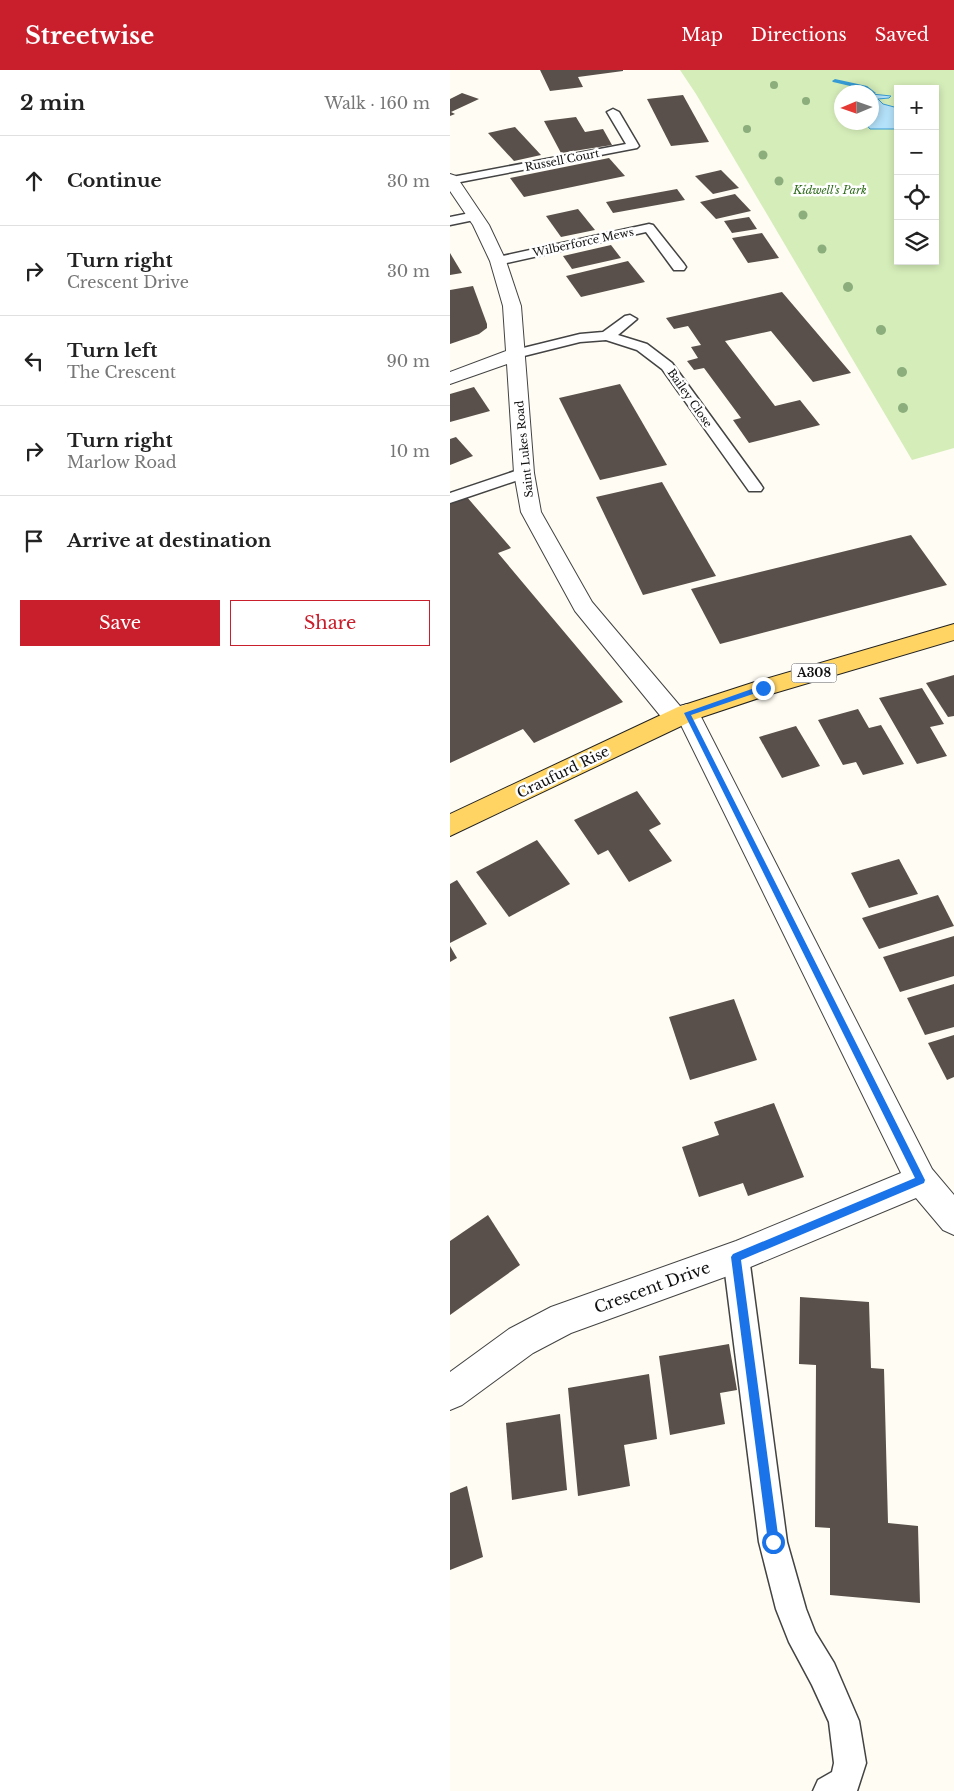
<!DOCTYPE html>
<meta charset="utf-8">
<style>
body{margin:0;font-family:"Libre Baskerville",serif;background:#f2f2f2;color:#222}
.controls{position:absolute;right:15px;top:15px;display:grid;overflow:hidden;border-radius:0px;box-shadow:0 2px 8px #0003}
.controls button{width:45px;height:45px;display:grid;place-items:center;padding:0;border:0;border-bottom:1px solid #e0e0e0;background:#fff;color:#222;font:25px sans-serif}
.compass{position:absolute;left:384px;top:15px;width:45px;height:45px;border-radius:50%;background:#fff;box-shadow:0 2px 8px #0003;rotate:268deg}
.stop{position:absolute;width:15px;height:15px;margin:-11px;border:4px solid #1a73e8;border-radius:50%;background:#fff}
.stop.end{background:#1a73e8;border-color:#fff;box-shadow:0 1px 5px #0008}
.list{margin:0;padding:0;list-style:none}
h2{display:flex;justify-content:space-between;align-items:center;height:65px;margin:0;padding:0 20px;font-size:21px}
h2 small{font-size:16px;font-weight:400;color:#767676}
.list li{display:grid;grid-template-columns:32px 1fr auto;gap:15px;align-items:center;box-sizing:border-box;height:90px;padding:0 20px;border-top:1px solid #e0e0e0}
.list b{display:block;font-size:19px;white-space:nowrap}
.list p{margin:0;font-size:16px;white-space:nowrap;color:#767676}
.list em{font-size:16px;font-style:normal;color:#767676}
.actions{display:flex;gap:10px;padding:15px 20px}
.actions a{flex:1;padding:11px 0;border:1px solid #c91f2c;border-radius:0px;text-align:center;font-size:18px;color:#c91f2c}
.actions .main{background:#c91f2c;color:#fff}
.icon{flex:none;width:28px;height:28px;fill:none;stroke:currentColor;stroke-width:2;stroke-linecap:round;stroke-linejoin:round}
.map{position:relative;flex:none;width:504px;height:1721px;overflow:hidden}
header{display:flex;align-items:center;gap:30px;box-sizing:border-box;height:70px;padding:0 25px;background:#c91f2c;color:#fff}
header strong{font-size:24px}
nav{display:flex;gap:28px;margin-inline-start:auto;font-size:18px}
main{display:flex}
aside{flex:1;background:#fff}
.map>svg:first-child{display:block}
</style>
<header>
<strong>Streetwise</strong>
<nav><a>Map</a><a>Directions</a><a>Saved</a></nav>
</header>
<main>
<aside>
<h2>2 min<small>Walk · 160 m</small></h2>
<ul class="list">
<li><svg class="icon" aria-label="ahead" viewBox="0 0 24 24"><path d="M12 20V5M6 11l6-6 6 6"/></svg><div><b>Continue</b></div><em>30 m</em></li>
<li><svg class="icon" aria-label="right" viewBox="0 0 24 24"><path d="M7 20v-9h11M14 6l5 5-5 5"/></svg><div><b>Turn right</b><p>Crescent Drive</p></div><em>30 m</em></li>
<li><svg class="icon" aria-label="left" viewBox="0 0 24 24"><path d="M17 20v-9H6M10 6l-5 5 5 5"/></svg><div><b>Turn left</b><p>The Crescent</p></div><em>90 m</em></li>
<li><svg class="icon" aria-label="right" viewBox="0 0 24 24"><path d="M7 20v-9h11M14 6l5 5-5 5"/></svg><div><b>Turn right</b><p>Marlow Road</p></div><em>10 m</em></li>
<li><svg class="icon" aria-label="arrive" viewBox="0 0 24 24"><path d="M6 21V4h12l-3 4 3 4H6"/></svg><div><b>Arrive at destination</b></div></li>
</ul>
<div class="actions"><a class="main">Save</a><a>Share</a></div>
</aside>
<div class="map">
<svg width="504" height="1721" viewBox="0 0 504 1721">
<rect width="100%" height="100%" fill="#fffcf3"/>
<path fill="#d5edb9" fill-rule="evenodd" d="M230 0H504V378L462 390 246 24ZM448 19H485V191H448ZM392 22H422V52H392Z"/>
<path fill="#b4e2fa" stroke="#369bd5" d="M422 24 441 26 439 28 428 29 433 34 448 38V59H420L415 53 422 52V37L428 34 422 29Z"/>
<g fill="none" stroke-linecap="round" stroke-linejoin="round">
<path fill="#369bd5" fill-rule="evenodd" d="M385 9 417 16 426 23 423 25 413 19 383 12 382 11Z"/>
</g>
<g fill="#59504b">
<path d="M90 0H173V1L128 7 133 17 100 21Z"/>
<path d="M12 23 29 29 1 42 5 44 0 46V29Z"/>
<path d="M233 25 259 72 221 76 197 29Z"/>
<path d="M126 47 135 62 153 59 162 75 111 83 94 51Z"/>
<path d="M65 57 91 85 64 91 38 63Z"/>
<path d="M159 88 175 106 74 127 60 108Z"/>
<path d="M271 100 289 118 263 124 245 106Z"/>
<path d="M227 119 235 130 163 143 156 132Z"/>
<path d="M285 124 301 141 266 149 250 132Z"/>
<path d="M128 139 145 160 111 167 96 146Z"/>
<path d="M299 147 307 159 282 163 274 151Z"/>
<path d="M312 163 329 188 298 193 282 168Z"/>
<path d="M161 175 171 188 122 199 113 186Z"/>
<path d="M0 183 12 203 0 205Z"/>
<path d="M178 191 195 212 131 227 116 206Z"/>
<path d="M23 216 37 254V258L29 264 0 274V220Z"/>
<path d="M332 222 401 303 363 312 321 261 275 271 325 336 350 330 370 355 299 373 283 350 291 348 254 298 244 300 237 291 248 288 241 277 251 275 238 256 224 259 216 248Z"/>
<path d="M170 314 217 395 150 410 109 328Z"/>
<path d="M24 317 40 341 0 352V324Z"/>
<path d="M6 367 23 386 0 395V369Z"/>
<path d="M212 412 266 506 193 525 146 427Z"/>
<path d="M16 426 61 478 48 483 173 632 84 673 73 659 0 693V432Z"/>
<path d="M461 465 497 515 270 574 241 519Z"/>
<path d="M504 605V646L498 647 476 613Z"/>
<path d="M472 618 494 654 480 657 497 686 467 694 429 628Z"/>
<path d="M408 639 419 658 431 655 454 694 413 705 406 692 393 695 368 650Z"/>
<path d="M346 656 370 696 332 708 309 667Z"/>
<path d="M187 721 211 754 199 760 222 791 179 812 158 780 148 785 124 750Z"/>
<path d="M87 770 120 814 59 847 26 802Z"/>
<path d="M449 789 468 824 419 838 401 803Z"/>
<path d="M7 810 37 854 0 873V814Z"/>
<path d="M488 825 504 856 429 879 412 848Z"/>
<path d="M504 866V906L450 922 433 887Z"/>
<path d="M0 876 7 888 0 892Z"/>
<path d="M504 914V957L475 965 457 928Z"/>
<path d="M284 929 307 990 240 1010 219 947Z"/>
<path d="M504 965V1007L497 1010 478 973Z"/>
<path d="M324 1033 354 1107 298 1126 293 1113 249 1127 232 1077 269 1065 264 1052Z"/>
<path d="M38 1145 70 1195 0 1245V1171Z"/>
<path d="M350 1227 419 1232 421 1298 434 1299 438 1453 468 1456 470 1533 380 1525V1458L365 1457 366 1295 349 1294Z"/>
<path d="M279 1274 287 1320 270 1323 275 1354 220 1365 209 1286Z"/>
<path d="M199 1304 207 1369 174 1375 180 1416 128 1426 118 1318Z"/>
<path d="M110 1344 117 1420 62 1430 56 1353Z"/>
<path d="M17 1416 33 1487 0 1500V1423Z"/>
</g>
<g fill="none" stroke-linecap="round" stroke-linejoin="round">
<g stroke="#434343" stroke-width="3">
<g id="service">
<path d="M163 39 169 42 189 76 187 78 0 114V108L2 107 176 74 157 42Z"/>
<path d="M25 142 29 143 31 146 29 149 0 155V147Z"/>
<path d="M199 154 203 155 234 194 236 197 234 200H224L196 162 48 195 41 191 48 187Z"/>
<path d="M180 245 187 249 168 265 197 274 222 293 311 415 313 418 311 421H299L212 299 187 280 156 270 130 272 66 288 61 287 59 284 61 281 130 264 153 262 175 246Z"/>
<path d="M74 398 80 400 82 403 80 406 0 433V423Z"/>
<path d="M286 1174 295 1178 299 1187 337 1472 356 1539 365 1562 384 1593 409 1651 416 1693 407 1721H363L368 1710 382 1702 384 1693 379 1652 362 1615 339 1572 326 1539 309 1472 273 1187 277 1178Z"/>
</g>
</g>
<g stroke="#434343" stroke-width="2">
<path id="minor" d="M0 104 6 106 39 155 56 191 71 236 84 403 91 442 142 532 230 636 237 634 246 637 482 1099 504 1125V1165L493 1160 466 1128 286 1203 121 1263 83 1283 12 1335 0 1340V1302L59 1259 101 1237 286 1171 451 1103 231 655 226 657 217 654 125 541 71 442 64 403 57 294 0 314V302L56 281 53 236 40 191 23 155 0 121Z"/>
</g>
<g stroke="#212121" stroke-width="2">
<path id="primary" d="M504 554V570L321 624 246 649 0 766V744L228 637 305 612Z"/>
</g>
<use href="#service" fill="#fff" fill-rule="evenodd"/>
<use href="#minor" fill="#fff" fill-rule="evenodd"/>
<use href="#primary" fill="#ffd463" fill-rule="evenodd"/>
</g>
<g fill="#8cad7c">
<circle cx="324" cy="15" r="4"/>
<circle cx="356" cy="31" r="4"/>
<circle cx="297" cy="59" r="4"/>
<circle cx="313" cy="85" r="4.5"/>
<circle cx="329" cy="111" r="4.5"/>
<circle cx="353" cy="145" r="4.5"/>
<circle cx="372" cy="179" r="4.5"/>
<circle cx="398" cy="217" r="5"/>
<circle cx="431" cy="260" r="5"/>
<circle cx="452" cy="302" r="5"/>
<circle cx="453" cy="338" r="5"/>
</g>
<path fill="#1a73e8" d="M313 615 315 616V620L241 645 475 1110 474 1113 291 1190 329 1472 327 1476 323 1478 319 1476 318 1472 281 1187 283 1184 465 1108 234 643Z"/>
<g text-anchor="middle" stroke-width="5" stroke-linejoin="round" paint-order="stroke">
<g font-size="11" fill="#101010" stroke="#fff">
<text transform="translate(112 90) rotate(-11)" y="4">Russell Court</text>
<text transform="translate(133 172) rotate(-12)" y="4">Wilberforce Mews</text>
<text transform="translate(240 328) rotate(55)" y="4">Bailey Close</text>
<text transform="translate(74 379) rotate(-96)" y="4">Saint Lukes Road</text>
</g>
<g font-size="11" font-style="italic" fill="#2e6c1b" stroke="#fff">
<text x="380" y="124">Kidwell's Park</text>
</g>
<rect fill="#fff" stroke="#585858" stroke-width="1" x="341.5" y="593.5" width="45" height="19" rx="4"/>
<g font-size="12" font-weight="bold" fill="#101010">
<text x="364" y="607">A308</text>
</g>
<g font-size="14" fill="#101010" stroke="#fff">
<text transform="translate(113 702) rotate(-26)" y="5">Craufurd Rise</text>
</g>
<g font-size="16" fill="#101010" stroke="#fff">
<text transform="translate(202 1217) rotate(-20)" y="6">Crescent Drive</text>
</g>
</g>
</svg>
<div class="controls">
<button>+</button>
<button>−</button>
<button><svg class="icon" aria-label="locate" viewBox="0 0 24 24"><circle cx="12" cy="12" r="6"/><path d="M12 2v4M12 18v4M2 12h4M18 12h4"/></svg></button>
<button><svg class="icon" aria-label="layers" viewBox="0 0 24 24"><path d="M12 4l9 5-9 5-9-5zM3 14l9 5 9-5"/></svg></button>
</div>
<svg class="compass" viewBox="-18 -18 36 36"><path d="M0-13l5 13h-10z" fill="#e53935"/><path d="M0 13l5-13h-10z" fill="#767676"/></svg>
<div class="stop" style="left:323px;top:1472px"></div>
<div class="stop end" style="left:313px;top:618px"></div>
</div>
</main>
